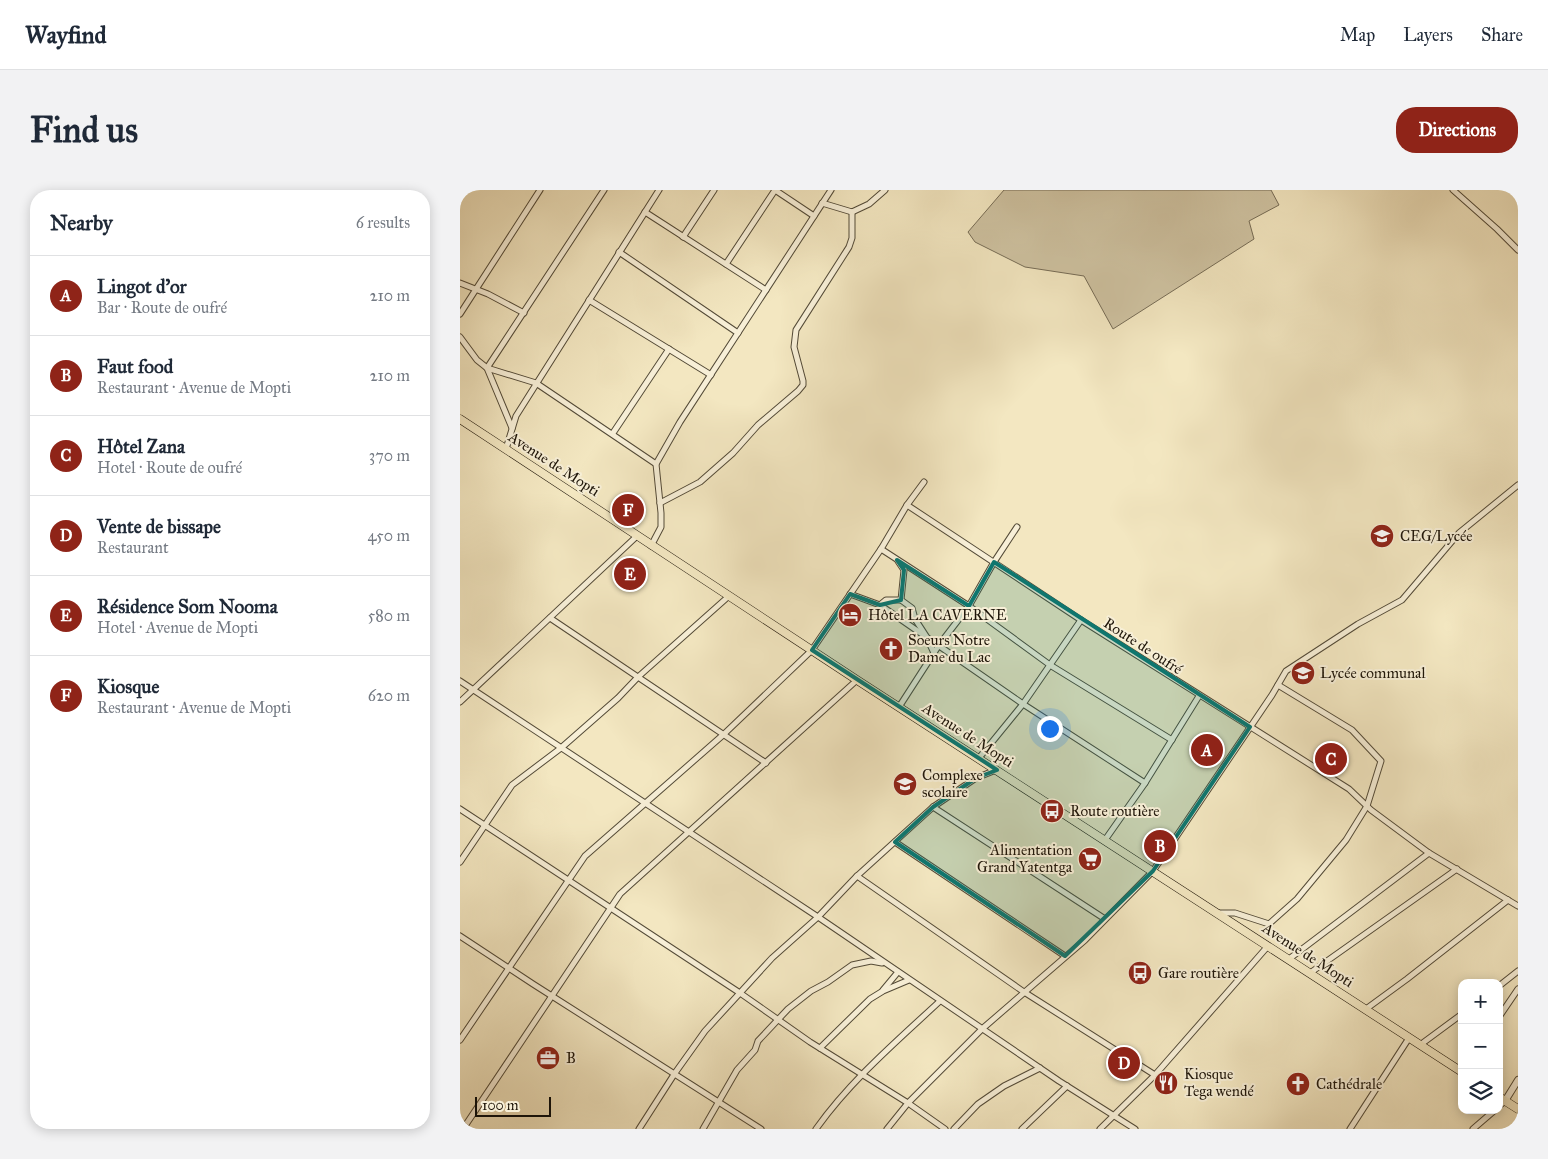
<!DOCTYPE html>
<meta charset="utf-8">
<style>
body{margin:0;font-family:"IM FELL Great Primer",serif;background:#f2f2f3;color:#1f2937}
.controls{position:absolute;right:15px;bottom:15px;display:grid;overflow:hidden;border-radius:10px;box-shadow:0 2px 12px #0003}
.controls button{width:45px;height:45px;display:grid;place-items:center;padding:0;border:0;border-bottom:1px solid #e0e1e3;background:#fff;color:#1f2937;font:25px sans-serif}
.scale{position:absolute;left:15px;bottom:12px;width:76px;box-sizing:border-box;padding-left:5px;border:2px solid #1e1509;border-top:0;font-size:14px;line-height:18px;white-space:nowrap;color:#1e1509;-webkit-text-stroke:4px #f7efd7;paint-order:stroke}
.you{position:absolute;left:589px;top:538px;width:18px;height:18px;margin:-12px;border:4px solid #fff;border-radius:50%;background:#1a73e8;box-shadow:0 0 0 8px #1a73e833}
.badge{display:grid;place-items:center;width:32px;height:32px;border-radius:50%;background:#8f2418;color:#fff;font-size:16px;font-weight:700}
.pin{position:absolute;translate:-50% -50%;border:2px solid #fff;box-shadow:0 1px 5px #0006}
.list{margin:0;padding:0;list-style:none}
h2{display:flex;justify-content:space-between;align-items:center;height:65px;margin:0;padding:0 20px;font-size:21px}
h2 small{font-size:16px;font-weight:400;color:#747a83}
.list li{display:grid;grid-template-columns:32px 1fr auto;gap:15px;align-items:center;box-sizing:border-box;height:80px;padding:0 20px;border-top:1px solid #e0e1e3}
.list b{display:block;font-size:19px;white-space:nowrap}
.list p{margin:0;font-size:16px;white-space:nowrap;color:#747a83}
.list em{font-size:16px;font-style:normal;color:#747a83}
.icon{flex:none;width:28px;height:28px;fill:none;stroke:currentColor;stroke-width:2;stroke-linecap:round;stroke-linejoin:round}
.map{position:relative;flex:none;width:1058px;height:939px;overflow:hidden;border-radius:20px}
header{display:flex;align-items:center;gap:30px;box-sizing:border-box;height:70px;padding:0 25px;background:#fff;border-bottom:1px solid #e0e1e3}
header strong{font-size:24px}
nav{display:flex;gap:28px;margin-inline-start:auto;font-size:18px}
.intro{display:flex;align-items:center;justify-content:space-between;box-sizing:border-box;height:120px;padding:0 30px}
h1{margin:0;font-size:35px}
.button{padding:12px 22px;border-radius:20px;background:#8f2418;color:#fff;font-size:18px;font-weight:700}
main{display:flex;gap:30px;padding:0 30px}
aside{flex:1;background:#fff;border-radius:20px;box-shadow:0 2px 12px #0003}
.map>svg:first-child{display:block}
</style>
<header>
<strong>Wayfind</strong>
<nav><a>Map</a><a>Layers</a><a>Share</a></nav>
</header>
<div class="intro"><h1>Find us</h1><a class="button">Directions</a></div>
<main>
<aside>
<h2>Nearby<small>6 results</small></h2>
<ul class="list">
<li><span class="badge">A</span><div><b>Lingot d'or</b><p>Bar · Route de oufré</p></div><em>210 m</em></li>
<li><span class="badge">B</span><div><b>Faut food</b><p>Restaurant · Avenue de Mopti</p></div><em>210 m</em></li>
<li><span class="badge">C</span><div><b>Hôtel Zana</b><p>Hotel · Route de oufré</p></div><em>370 m</em></li>
<li><span class="badge">D</span><div><b>Vente de bissape</b><p>Restaurant</p></div><em>450 m</em></li>
<li><span class="badge">E</span><div><b>Résidence Som Nooma</b><p>Hotel · Avenue de Mopti</p></div><em>580 m</em></li>
<li><span class="badge">F</span><div><b>Kiosque</b><p>Restaurant · Avenue de Mopti</p></div><em>620 m</em></li>
</ul>
</aside>
<div class="map">
<svg width="1058" height="939" viewBox="0 0 1058 939">
<rect width="100%" height="100%" fill="#f3e7c1"/>
<filter id="stains"><feTurbulence type="fractalNoise" baseFrequency=".004" numOctaves="4"/><feColorMatrix values="0 0 0 0 .2 0 0 0 0 .09 0 0 0 0 .02 0 0 0 .5 -.17"/></filter>
<radialGradient id="worn" r=".72"><stop offset=".6" stop-color="#630" stop-opacity="0"/><stop offset="1" stop-color="#630" stop-opacity=".3"/></radialGradient>
<path fill="#cfc3a2" stroke="#766c56" d="M544 0H811L819 15 789 31 794 49 653 139 624 86 565 77 515 52 508 42Z"/>
<g fill="none" stroke-linecap="round" stroke-linejoin="round">
<g stroke="#534a37" stroke-width="7">
<g id="minor">
<path d="M144 0 27 178 76 193 196 274"/>
<path d="M315 0 354 26"/>
<path d="M993 0 1037 39 1058 60"/>
<path d="M362 13 392 22 409 14 425 0"/>
<path d="M185 22 306 100"/>
<path d="M223 47 254 0"/>
<path d="M159 62 278 143"/>
<path d="M266 74 315 0"/>
<path d="M0 93 28 104 64 123"/>
<path d="M129 110 251 185"/>
<path d="M0 124 80 0"/>
<path d="M0 147 17 170 27 178 52 238"/>
<path d="M153 243 209 159"/>
<path d="M46 259 56 226 199 0"/>
<path d="M200 313 240 292 273 263 298 235 338 201 343 195V191L334 157 336 140 389 57 392 48V22"/>
<path d="M447 315 621 430 889 599 911 620 969 663 1058 716"/>
<path d="M191 356 201 337V323L196 274 220 232 371 0"/>
<path d="M421 359 509 416 590 475 712 550"/>
<path d="M438 371 444 380 441 410 452 418 455 429 466 446 474 463"/>
<path d="M390 404 420 415 563 514 685 593"/>
<path d="M420 415 426 410H441"/>
<path d="M90 428 306 573"/>
<path d="M0 491 358 727 599 891 675 939"/>
<path d="M0 512 177 346"/>
<path d="M439 517 479 455 509 416 534 372 557 337"/>
<path d="M519 568 563 514 621 430"/>
<path d="M473 617 645 729"/>
<path d="M0 619 280 803 350 852 448 913 485 939"/>
<path d="M645 650 685 593 739 506"/>
<path d="M435 652 605 766"/>
<path d="M0 672 52 595 101 558 158 508 178 487 269 406"/>
<path d="M397 686 564 802 695 885"/>
<path d="M758 723H775L809 734 837 709 886 650 907 616 921 571 892 540 818 495"/>
<path d="M0 746 73 794 301 939"/>
<path d="M829 769 969 663"/>
<path d="M850 783 997 679"/>
<path d="M1039 796 1058 781"/>
<path d="M423 800 438 782"/>
<path d="M906 819 947 789 1048 710"/>
<path d="M1039 827 1058 799"/>
<path d="M0 850 125 666 263 545 352 460 421 359 447 315 464 292"/>
<path d="M960 855 1002 824"/>
<path d="M360 858 410 809 423 801 449 790"/>
<path d="M1039 916 1045 911"/>
<path d="M3 939 160 704 397 490"/>
<path d="M179 939 215 883 245 841 312 768 358 727 397 686 473 617 516 588 536 580"/>
<path d="M243 939 277 880 295 860 298 851 328 819 351 801 368 792 392 775 411 771 422 773"/>
<path d="M356 939C391 890 437 851 480 811"/>
<path d="M427 939 448 913 522 839 625 750 693 681 812 505 826 481 898 434 942 410 999 343 1058 295"/>
<path d="M494 939 518 914 544 896 580 878"/>
<path d="M562 939 607 896"/>
<path d="M640 939 695 885 808 756"/>
<path d="M890 939 949 848"/>
<path d="M1013 939 1035 920"/>
</g>
</g>
<g stroke="#534a37" stroke-width="8">
<path id="tertiary" d="M1045 911 1058 890"/>
</g>
<g stroke="#1e1509" stroke-width="9">
<g id="primary">
<path d="M0 229 397 490 1002 882"/>
<path d="M1039 907 1058 919"/>
</g>
</g>
<use href="#minor" stroke="#f7efd7" stroke-width="5"/>
<use href="#tertiary" stroke="#f7efd7" stroke-width="6"/>
<use href="#primary" stroke="#f3e7c1" stroke-width="8"/>
</g>
<path fill="#0f766e" fill-opacity="0.2" stroke="#0f766e" stroke-width="4" stroke-linejoin="round" d="M437 370 509 416 534 372 790 537 693 681 605 766 435 652 473 617 516 588 537 580 352 460 390 404 420 415 441 410 444 380Z"/>
<defs>
<g id="school-disc" transform="scale(1.25)"><circle r="9.5" fill="#8f2418" stroke="#f7efd7"/><path d="M0-5L7-2L0 1L-7-2ZM-4 1L0 2.5L4 1V4Q0 6-4 4Z" fill="#fff"/></g>
<g id="hotel-disc" transform="scale(1.25)"><circle r="9.5" fill="#8f2418" stroke="#f7efd7"/><path d="M-6-4.5h1.5V1H6V5H4.5V3h-9V5H-6ZM-4 0a1.8 1.8 0 1 1 3.6 0ZM.5 0V-2.5h3Q6-2.5 6 0Z" fill="#fff"/></g>
<g id="church-disc" transform="scale(1.25)"><circle r="9.5" fill="#8f2418" stroke="#f7efd7"/><path d="M-1.2-6h2.4v3.5h3.3v2.4h-3.3V6h-2.4V-.1h-3.3v-2.4h3.3Z" fill="#fff"/></g>
<g id="university-disc" transform="scale(1.25)"><circle r="9.5" fill="#8f2418" stroke="#f7efd7"/><path d="M0-5L7-2L0 1L-7-2ZM-4 1L0 2.5L4 1V4Q0 6-4 4Z" fill="#fff"/></g>
<g id="bus-disc" transform="scale(1.25)"><circle r="9.5" fill="#8f2418" stroke="#f7efd7"/><path d="M-5-6H5V4H4V6H2V4H-2V6H-4V4H-5ZM-3.5-4V0h7V-4ZM-3.5 1.2v1.5H-2V1.2ZM2 1.2v1.5H3.5V1.2Z" fill="#fff"/></g>
<g id="supermarket-disc" transform="scale(1.25)"><circle r="9.5" fill="#8f2418" stroke="#f7efd7"/><path d="M-6-5.5h2.5l.6 2H6L4.5 2H-2.5L-4.4-4H-6ZM-1.5 3.2a1.3 1.3 0 1 0 .1 0ZM3 3.2a1.3 1.3 0 1 0 .1 0Z" fill="#fff"/></g>
<g id="office-disc" transform="scale(1.25)"><circle r="9.5" fill="#8f2418" stroke="#f7efd7"/><path d="M-6-3h4V-5.5h4V-3h4V5H-6ZM-1-4.5V-3h2v-1.5ZM-6 0V1H6V0Z" fill="#fff"/></g>
<g id="restaurant-disc" transform="scale(1.25)"><circle r="9.5" fill="#8f2418" stroke="#f7efd7"/><path d="M-5-6h1v4h1v-4h1v4h1v-4h1v5L-1.5 .5V6h-2V.5L-5-1ZM5-6V6H3V1.5H1.5Q1.5-4 5-6Z" fill="#fff"/></g>
</defs>
<g fill-rule="evenodd">
<use href="#school-disc" x="922" y="346"/>
<use href="#hotel-disc" x="390" y="425"/>
<use href="#church-disc" x="431" y="459"/>
<use href="#university-disc" x="843" y="483"/>
<use href="#school-disc" x="445" y="594"/>
<use href="#bus-disc" x="592" y="621"/>
<use href="#supermarket-disc" x="630" y="669"/>
<use href="#bus-disc" x="680" y="783"/>
<use href="#office-disc" x="88" y="868"/>
<use href="#restaurant-disc" x="706" y="893"/>
<use href="#church-disc" x="838" y="894"/>
</g>
<g text-anchor="middle" stroke-width="4" stroke-linejoin="round" paint-order="stroke">
<g font-size="15" fill="#1e1509" stroke="#f7efd7">
<text transform="translate(94 274) rotate(33)" y="5">Avenue de Mopti</text>
<text transform="translate(683 456) rotate(33)" y="5">Route de oufré</text>
<text transform="translate(508 545) rotate(33)" y="5">Avenue de Mopti</text>
<text transform="translate(848 765) rotate(33)" y="5">Avenue de Mopti</text>
</g>
<g font-size="15" fill="#1e1509" stroke="#f7efd7" text-anchor="start">
<text x="940" y="351">CEG/Lycée</text>
<text x="408" y="430">Hôtel LA CAVERNE</text>
<text x="448" y="455">Soeurs Notre<tspan x="448" dy="17">Dame du Lac</tspan></text>
<text x="860" y="488">Lycée communal</text>
<text x="462" y="590">Complexe<tspan x="462" dy="17">scolaire</tspan></text>
<text x="610" y="626">Route routière</text>
<text x="612" y="665" text-anchor="end">Alimentation<tspan x="612" dy="17">Grand Yatentga</tspan></text>
<text x="698" y="788">Gare routière</text>
<text x="106" y="873">B</text>
<text x="724" y="889">Kiosque<tspan x="724" dy="17">Tega wendé</tspan></text>
<text x="856" y="899">Cathédrale</text>
</g>
</g>
<rect width="100%" height="100%" filter="url(#stains)"/>
<rect width="100%" height="100%" fill="url(#worn)"/>
</svg>
<div class="controls">
<button>+</button>
<button>−</button>
<button><svg class="icon" aria-label="layers" viewBox="0 0 24 24"><path d="M12 4l9 5-9 5-9-5zM3 14l9 5 9-5"/></svg></button>
</div>
<div class="scale">100 m</div>
<div class="you"></div>
<div class="pin badge" style="left:747px;top:560px">A</div>
<div class="pin badge" style="left:700px;top:656px">B</div>
<div class="pin badge" style="left:871px;top:569px">C</div>
<div class="pin badge" style="left:664px;top:873px">D</div>
<div class="pin badge" style="left:170px;top:384px">E</div>
<div class="pin badge" style="left:168px;top:320px">F</div>
</div>
</main>
